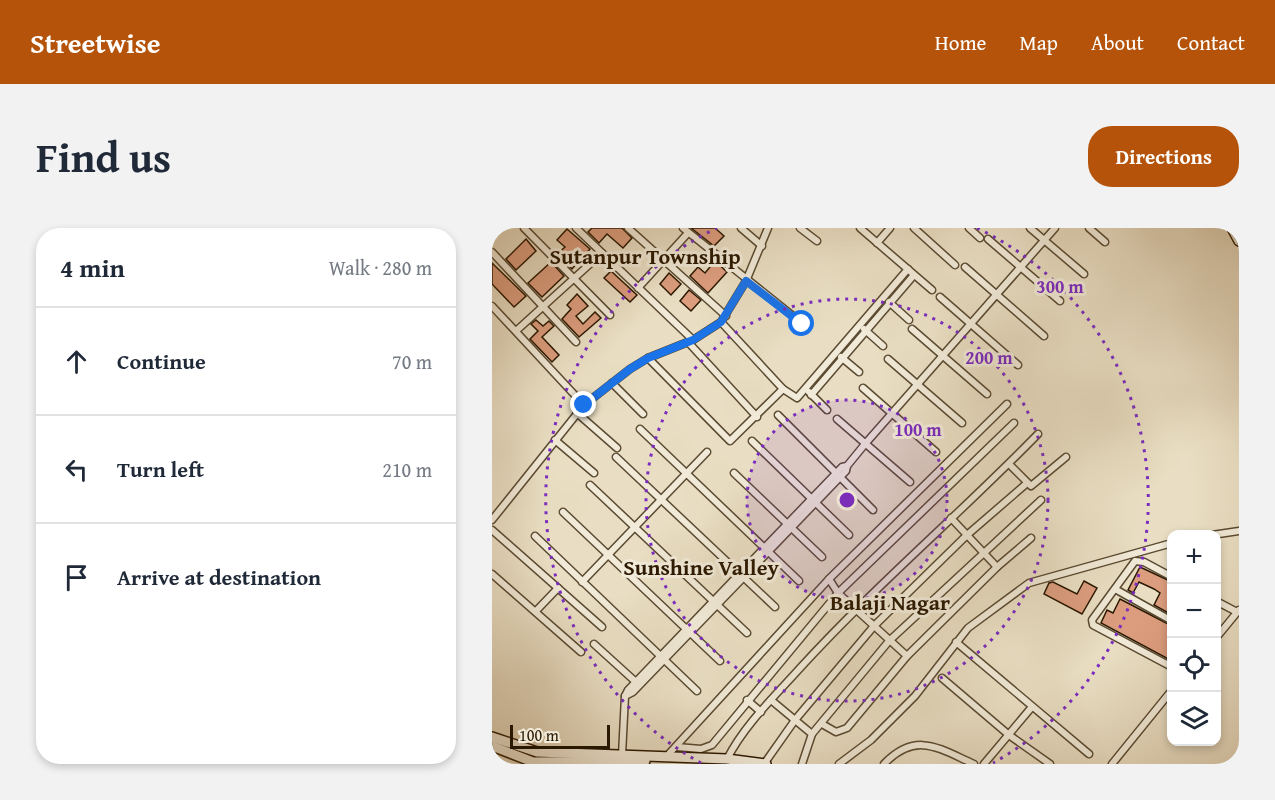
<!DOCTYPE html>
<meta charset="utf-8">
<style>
body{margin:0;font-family:"Gentium Book Plus",serif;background:#f2f2f3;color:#1f2937}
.controls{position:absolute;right:18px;bottom:18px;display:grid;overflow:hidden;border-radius:12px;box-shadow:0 3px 9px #0003}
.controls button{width:54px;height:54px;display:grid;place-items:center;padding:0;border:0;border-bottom:2px solid #e0e1e3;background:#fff;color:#1f2937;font:30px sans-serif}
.scale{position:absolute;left:18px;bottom:15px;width:100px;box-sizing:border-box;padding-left:6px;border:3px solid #2b1800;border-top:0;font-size:16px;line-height:21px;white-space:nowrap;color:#2b1800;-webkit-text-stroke:4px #f1ead8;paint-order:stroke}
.stop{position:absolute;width:18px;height:18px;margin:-14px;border:4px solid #1a73e8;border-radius:50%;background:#fff}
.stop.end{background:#1a73e8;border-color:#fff;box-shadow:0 2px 6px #0008}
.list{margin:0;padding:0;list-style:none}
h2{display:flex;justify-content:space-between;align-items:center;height:78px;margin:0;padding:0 24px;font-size:26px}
h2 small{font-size:20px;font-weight:400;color:#747a83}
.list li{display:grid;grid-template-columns:39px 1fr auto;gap:18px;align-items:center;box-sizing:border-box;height:108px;padding:0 24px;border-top:2px solid #e0e1e3}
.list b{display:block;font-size:22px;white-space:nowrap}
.list em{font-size:20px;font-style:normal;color:#747a83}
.icon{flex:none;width:33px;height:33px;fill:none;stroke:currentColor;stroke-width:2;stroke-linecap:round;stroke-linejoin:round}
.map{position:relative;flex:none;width:747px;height:536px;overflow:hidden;border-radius:24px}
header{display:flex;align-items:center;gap:36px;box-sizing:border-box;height:84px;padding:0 30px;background:#b45309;color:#fff}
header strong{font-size:28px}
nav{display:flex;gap:33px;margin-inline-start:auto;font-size:21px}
.intro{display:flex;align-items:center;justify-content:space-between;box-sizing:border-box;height:144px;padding:0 36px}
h1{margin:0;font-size:42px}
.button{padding:15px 27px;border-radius:24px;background:#b45309;color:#fff;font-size:21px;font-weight:700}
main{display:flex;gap:36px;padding:0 36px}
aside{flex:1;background:#fff;border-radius:24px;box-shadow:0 3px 9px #0003}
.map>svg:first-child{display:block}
</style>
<header>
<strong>Streetwise</strong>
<nav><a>Home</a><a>Map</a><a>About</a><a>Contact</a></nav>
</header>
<div class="intro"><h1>Find us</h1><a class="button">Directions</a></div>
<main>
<aside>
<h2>4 min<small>Walk · 280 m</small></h2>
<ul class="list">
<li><svg class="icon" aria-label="ahead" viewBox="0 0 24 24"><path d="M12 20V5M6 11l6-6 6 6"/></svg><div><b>Continue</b></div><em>70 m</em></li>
<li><svg class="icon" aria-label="left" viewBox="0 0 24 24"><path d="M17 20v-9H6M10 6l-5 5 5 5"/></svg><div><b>Turn left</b></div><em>210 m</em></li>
<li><svg class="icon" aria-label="arrive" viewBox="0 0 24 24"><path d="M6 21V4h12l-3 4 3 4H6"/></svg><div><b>Arrive at destination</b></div></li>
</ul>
</aside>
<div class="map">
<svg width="747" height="536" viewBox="0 0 747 536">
<rect width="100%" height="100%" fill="#e9dec3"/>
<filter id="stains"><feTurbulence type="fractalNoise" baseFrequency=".00333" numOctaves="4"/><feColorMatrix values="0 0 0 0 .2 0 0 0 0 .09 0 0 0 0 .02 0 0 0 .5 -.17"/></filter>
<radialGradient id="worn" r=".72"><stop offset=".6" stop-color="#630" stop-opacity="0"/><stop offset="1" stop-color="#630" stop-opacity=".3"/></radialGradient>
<g fill="#dc9d7e" stroke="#2b1800" stroke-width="1.5">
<path d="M100 0H130L140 10 131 20 115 6 107 15 96 4Z"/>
<path d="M199 0H223L232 8 222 18Z"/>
<path d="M75 1 98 21 80 41 65 26 73 19 65 12Z"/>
<path d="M34 11 44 23 24 42 14 31Z"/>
<path d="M223 33 235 44 216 65 198 48 206 39 213 45Z"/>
<path d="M59 34 72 48 50 69 36 55Z"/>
<path d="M0 35 34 68 22 79 0 56Z"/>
<path d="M119 43 145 67 138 74 112 50Z"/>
<path d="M177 45 189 56 179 67 168 56Z"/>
<path d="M197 62 209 72 199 83 188 73Z"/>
<path d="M85 66 96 78 84 88 91 96 103 84 109 90 87 109 70 91 79 81 75 77Z"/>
<path d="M44 92 51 98 57 93 62 98 50 109 67 127 60 134 38 111 46 103 39 96Z"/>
<path d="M648 339 680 354V387L662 377 668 365 662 361 647 354 641 365 636 362Z"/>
<path d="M592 353 605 360 590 386 552 366 557 355 561 354 585 366Z"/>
<path d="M628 371 680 398V433L609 395 615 382 621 385Z"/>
</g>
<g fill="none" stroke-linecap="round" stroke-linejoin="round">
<g stroke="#5a4a31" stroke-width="9">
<g id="street">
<path d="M32 0 118 87"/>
<path d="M84 0 201 112"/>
<path d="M136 0 234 88"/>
<path d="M191 0 311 96"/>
<path d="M249 0 270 18"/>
<path d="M308 0 325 13"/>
<path d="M368 0 440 62"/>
<path d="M422 0 463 37"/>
<path d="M477 0 488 10"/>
<path d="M538 0 592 46"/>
<path d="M597 0 613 14"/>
<path d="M496 11 568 73"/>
<path d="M385 15 398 0"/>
<path d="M0 24 84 114"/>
<path d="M473 39 552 108"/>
<path d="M146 60 196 5"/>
<path d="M448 69 526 137"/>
<path d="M397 74 417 92"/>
<path d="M0 78 92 177"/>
<path d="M229 94 291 161 305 170 416 41"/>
<path d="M372 101 391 118"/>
<path d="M420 101 495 166"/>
<path d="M24 103 110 25"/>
<path d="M196 114 265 189"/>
<path d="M349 129 367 144"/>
<path d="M156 130 238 213 291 161"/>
<path d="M396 131 470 195"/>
<path d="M120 155 151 186"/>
<path d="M371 160 444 224"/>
<path d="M317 164 335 182"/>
<path d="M319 167 422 47"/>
<path d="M85 185 125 220"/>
<path d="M286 187 381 282"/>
<path d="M345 191 418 254"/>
<path d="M148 201 307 353"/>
<path d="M63 212 102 245"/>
<path d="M260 213 357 307"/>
<path d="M124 229 283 379"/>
<path d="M517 236 539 258 574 229"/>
<path d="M242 245 330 329"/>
<path d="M98 257 255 405"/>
<path d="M71 284 228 433"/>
<path d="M459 290 505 339"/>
<path d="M0 292 92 177 138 141 156 130 201 112 229 94 254 53 276 0"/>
<path d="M0 302 110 399"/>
<path d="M720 307 747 303"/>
<path d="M43 308 205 463"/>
<path d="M0 346 89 424"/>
<path d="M680 349 652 334 643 333 600 392 601 397 680 439"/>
<path d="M337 351 346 365 415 428"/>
<path d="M90 354 215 224"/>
<path d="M623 361 680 393"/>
<path d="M724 373 745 384"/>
<path d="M44 383 66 360"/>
<path d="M724 410 747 382"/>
<path d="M464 414 597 526"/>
<path d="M102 416 145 455"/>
<path d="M450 450 517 507 558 536"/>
<path d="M133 468 141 464 354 243 355 238 373 216 563 0"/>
<path d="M255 472 269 484"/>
<path d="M330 496 344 504 355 500 415 428 505 339 539 310"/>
<path d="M320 506 303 492 382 398 475 307 534 256"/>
<path d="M185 519 209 521 220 517 346 365 522 195"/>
<path d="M130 527 133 468 136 462 350 239 355 238"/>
<path d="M174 529 337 351 515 176"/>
<path d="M235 531C253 496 283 468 309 439 384 357 468 286 546 206"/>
<path d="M272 536 303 492 279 472"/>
<path d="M310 536 320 506 397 413 549 272"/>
<path d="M347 536 379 512 423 468 476 400 537 355 680 315"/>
<path d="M392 536C424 503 446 520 482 536"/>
<path d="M492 536 539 480"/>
<path d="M620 536 680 462"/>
</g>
</g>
<g stroke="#2b1800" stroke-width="12">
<g id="secondary">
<path d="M740 0 747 13"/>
<path d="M0 509 45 524 235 531 274 536"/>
<path d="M0 518 41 534 153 533"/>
</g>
</g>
<use href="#street" stroke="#f1ead8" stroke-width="6"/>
<use href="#secondary" stroke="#f1ead8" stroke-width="9"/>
</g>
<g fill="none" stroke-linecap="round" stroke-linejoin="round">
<path stroke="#1a73e8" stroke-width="8" d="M92 177 138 141 156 130 201 112 229 94 254 53 310 96"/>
</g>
<circle cx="355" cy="272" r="100" fill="#7b2cbf" fill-opacity=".12"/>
<g fill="none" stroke="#7b2cbf" stroke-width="3" stroke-dasharray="3 6">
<circle cx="355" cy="272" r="100"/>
<circle cx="355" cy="272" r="201"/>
<path d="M209 535A301 301 0 0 1 225 0M485 0A301 301 0 0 1 501 535"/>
</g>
<g text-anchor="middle" stroke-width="6" stroke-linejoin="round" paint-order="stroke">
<g font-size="22" font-weight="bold" fill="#2b1800" stroke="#f1ead8">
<text x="153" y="36">Sutanpur Township</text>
<text x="209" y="347">Sunshine Valley</text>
<text x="398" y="382">Balaji Nagar</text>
</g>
</g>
<circle cx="355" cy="272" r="9" fill="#7b2cbf" stroke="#f1ead8" stroke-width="3"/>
<g font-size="18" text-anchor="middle" font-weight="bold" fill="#7b2cbf" stroke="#f1ead8" stroke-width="6" stroke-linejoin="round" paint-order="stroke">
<text x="568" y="65">300 m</text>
<text x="497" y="136">200 m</text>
<text x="426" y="208">100 m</text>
</g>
<rect width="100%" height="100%" filter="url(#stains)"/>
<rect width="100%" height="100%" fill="url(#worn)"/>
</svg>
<div class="controls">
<button>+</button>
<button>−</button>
<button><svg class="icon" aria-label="locate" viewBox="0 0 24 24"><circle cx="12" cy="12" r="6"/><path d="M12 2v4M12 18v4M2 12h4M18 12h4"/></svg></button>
<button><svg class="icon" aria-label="layers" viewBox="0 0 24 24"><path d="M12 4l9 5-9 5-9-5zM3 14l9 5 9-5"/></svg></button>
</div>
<div class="scale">100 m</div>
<div class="stop" style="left:310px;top:96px"></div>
<div class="stop end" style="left:92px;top:177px"></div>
</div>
</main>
